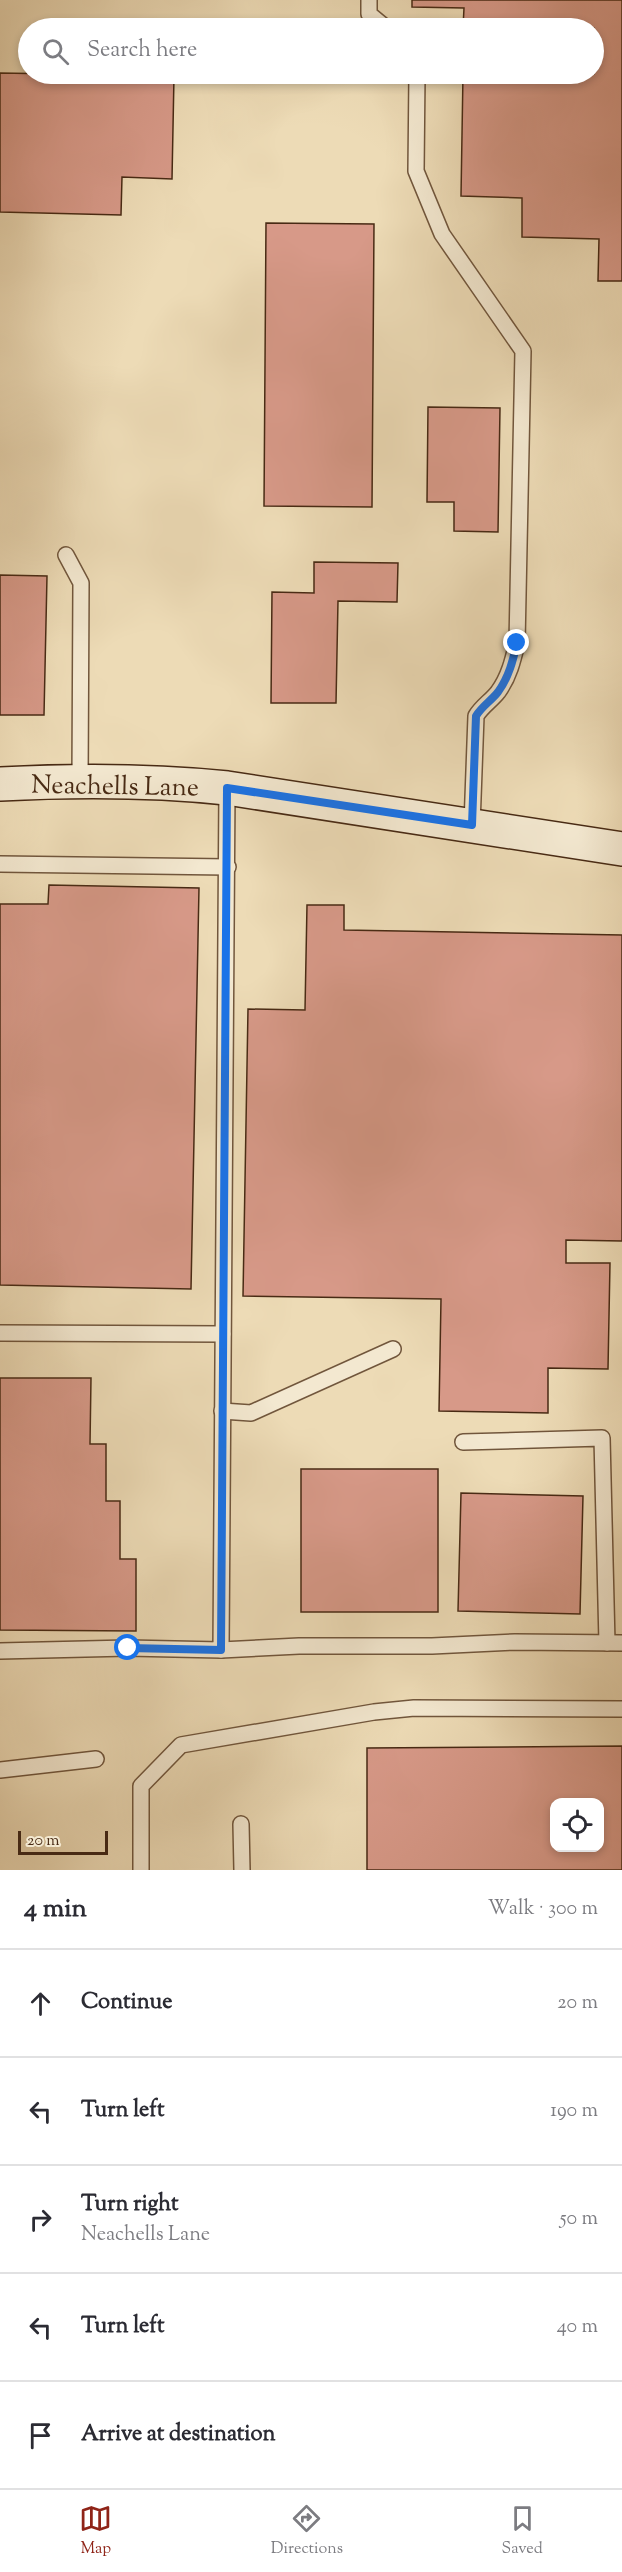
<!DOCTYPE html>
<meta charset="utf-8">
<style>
body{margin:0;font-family:"Sorts Mill Goudy",serif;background:#f7f7f7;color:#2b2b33}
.controls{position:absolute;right:18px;bottom:18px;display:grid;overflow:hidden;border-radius:12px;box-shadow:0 3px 9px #0003}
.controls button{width:54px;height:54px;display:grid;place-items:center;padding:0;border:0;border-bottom:2px solid #e1e1e2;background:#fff;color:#2b2b33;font:30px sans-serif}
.scale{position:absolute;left:18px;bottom:15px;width:90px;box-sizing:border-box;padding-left:6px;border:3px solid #482a14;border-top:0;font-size:16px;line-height:21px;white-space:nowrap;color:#482a14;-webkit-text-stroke:4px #f3e8d0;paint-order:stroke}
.stop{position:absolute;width:18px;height:18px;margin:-14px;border:4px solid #1a73e8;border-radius:50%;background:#fff}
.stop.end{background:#1a73e8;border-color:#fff;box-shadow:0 2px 6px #0008}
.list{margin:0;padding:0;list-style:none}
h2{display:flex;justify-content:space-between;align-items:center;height:78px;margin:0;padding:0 24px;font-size:26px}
h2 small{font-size:20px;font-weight:400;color:#7c7c81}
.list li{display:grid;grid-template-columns:39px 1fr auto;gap:18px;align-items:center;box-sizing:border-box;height:108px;padding:0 24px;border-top:2px solid #e1e1e2}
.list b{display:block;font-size:22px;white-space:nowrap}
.list p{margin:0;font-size:20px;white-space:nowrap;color:#7c7c81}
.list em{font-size:20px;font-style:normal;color:#7c7c81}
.icon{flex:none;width:33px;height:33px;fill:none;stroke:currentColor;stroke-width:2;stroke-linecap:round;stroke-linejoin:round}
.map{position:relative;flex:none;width:622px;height:1870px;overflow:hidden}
.search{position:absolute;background:#fff;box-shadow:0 3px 9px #0003;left:18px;right:18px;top:18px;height:66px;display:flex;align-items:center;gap:15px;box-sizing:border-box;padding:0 21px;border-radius:33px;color:#7c7c81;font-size:22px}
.sheet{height:618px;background:#fff}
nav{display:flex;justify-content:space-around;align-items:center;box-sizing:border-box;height:84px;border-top:2px solid #e1e1e2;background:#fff;font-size:16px;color:#7c7c81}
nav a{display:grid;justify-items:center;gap:3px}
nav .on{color:#8f2418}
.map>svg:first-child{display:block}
</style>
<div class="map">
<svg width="622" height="1870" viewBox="0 0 622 1870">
<rect width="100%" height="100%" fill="#eddbb6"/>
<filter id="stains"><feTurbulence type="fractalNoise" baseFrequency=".00333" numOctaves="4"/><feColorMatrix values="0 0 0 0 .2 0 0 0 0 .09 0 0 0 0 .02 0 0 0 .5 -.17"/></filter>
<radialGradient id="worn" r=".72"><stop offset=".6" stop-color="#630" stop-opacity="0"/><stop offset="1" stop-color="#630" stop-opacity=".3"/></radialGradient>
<g fill="#d79988" stroke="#482a14" stroke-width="1.5" fill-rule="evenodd">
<path d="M412 0H622V281H598L599 239 522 237V198L461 196 463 74H594V28H463L464 8 412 7Z"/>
<path d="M0 73 174 76 172 179 122 177 121 215 0 212Z"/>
<path d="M266 223 374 224 372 507 264 506Z"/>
<path d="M428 407 500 408 498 532 454 531V502H427Z"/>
<path d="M314 562 398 563 397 602 338 601 336 703H271L272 592 314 593Z"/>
<path d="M0 575 47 576 44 715H0Z"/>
<path d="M49 885 199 888 191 1289 0 1285V904H48Z"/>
<path d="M307 905H344V930L622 935V1241L566 1240V1263H610L608 1369 548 1368V1413L439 1411 441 1299 243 1296 248 1009 305 1010Z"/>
<path d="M0 1378H91L90 1444H106V1501H120V1559H136V1631L0 1630Z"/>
<rect x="301" y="1469" width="137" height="143"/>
<path d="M461 1493 583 1496 580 1614 458 1611Z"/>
<path d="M622 1746V1870H367V1748ZM554 1802H600V1848H554Z"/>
</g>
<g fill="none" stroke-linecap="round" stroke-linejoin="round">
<g stroke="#71563c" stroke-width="18">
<g id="lane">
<path d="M369 0V14L386 28"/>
<path d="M417 74 416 171 442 234 523 351 517 643C513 660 509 677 498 692 491 701 482 706 476 716L472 825"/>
<path d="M66 555 81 583 80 780"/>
<path d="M0 864 228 867"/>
<path d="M0 1333 223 1334"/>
<path d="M222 1411 251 1413 393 1349"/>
<path d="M463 1442 602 1438 607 1643"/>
<path d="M221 1650 299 1646H432L515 1642 622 1643"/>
<path d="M0 1651 128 1648 221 1650 227 788"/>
<path d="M0 1770 96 1759"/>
<path d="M241 1824 242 1870"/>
<path d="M141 1870V1786L181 1745 374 1712 414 1708 622 1709"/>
</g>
</g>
<g stroke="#482a14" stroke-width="36">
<path id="secondary" d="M0 784C77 780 151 780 227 788L622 849"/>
</g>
<use href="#lane" stroke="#f3e8d0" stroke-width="15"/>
<use href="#secondary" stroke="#f3e8d0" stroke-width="33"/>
</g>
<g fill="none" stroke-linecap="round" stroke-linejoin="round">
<path stroke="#1a73e8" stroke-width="8" d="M128 1648 221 1650 227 788 472 825 476 716C482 706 491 701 498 692 509 677 513 660 517 643"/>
</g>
<g text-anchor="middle" stroke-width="4.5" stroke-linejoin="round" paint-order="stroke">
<g font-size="26" fill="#482a14" stroke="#f3e8d0">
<text transform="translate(115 785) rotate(1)" y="9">Neachells Lane</text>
</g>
</g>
<rect width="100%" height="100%" filter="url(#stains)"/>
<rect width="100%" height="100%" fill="url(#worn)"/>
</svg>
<div class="controls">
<button><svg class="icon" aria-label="locate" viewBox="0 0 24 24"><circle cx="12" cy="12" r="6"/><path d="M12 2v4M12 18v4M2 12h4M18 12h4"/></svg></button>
</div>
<div class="scale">20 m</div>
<div class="stop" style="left:128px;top:1648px"></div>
<div class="stop end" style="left:517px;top:643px"></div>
<div class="search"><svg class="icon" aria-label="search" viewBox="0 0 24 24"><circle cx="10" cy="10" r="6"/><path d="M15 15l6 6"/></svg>Search here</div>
</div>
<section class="sheet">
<h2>4 min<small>Walk · 300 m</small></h2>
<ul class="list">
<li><svg class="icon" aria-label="ahead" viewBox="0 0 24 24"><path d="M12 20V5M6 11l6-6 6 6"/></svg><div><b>Continue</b></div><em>20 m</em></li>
<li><svg class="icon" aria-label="left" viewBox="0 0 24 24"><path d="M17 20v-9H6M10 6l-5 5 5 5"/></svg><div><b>Turn left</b></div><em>190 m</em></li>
<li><svg class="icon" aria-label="right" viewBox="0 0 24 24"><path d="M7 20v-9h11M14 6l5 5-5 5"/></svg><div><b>Turn right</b><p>Neachells Lane</p></div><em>50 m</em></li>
<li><svg class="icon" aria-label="left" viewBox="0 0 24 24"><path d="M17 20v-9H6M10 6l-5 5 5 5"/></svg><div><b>Turn left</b></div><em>40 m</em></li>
<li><svg class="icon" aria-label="arrive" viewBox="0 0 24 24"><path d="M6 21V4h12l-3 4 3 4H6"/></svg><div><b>Arrive at destination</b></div></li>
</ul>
</section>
<nav>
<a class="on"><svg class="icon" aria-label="map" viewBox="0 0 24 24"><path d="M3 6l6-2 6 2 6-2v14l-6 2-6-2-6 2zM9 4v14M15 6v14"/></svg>Map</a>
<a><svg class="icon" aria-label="directions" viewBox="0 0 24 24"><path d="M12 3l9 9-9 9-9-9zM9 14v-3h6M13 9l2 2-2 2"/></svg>Directions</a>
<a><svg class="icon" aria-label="saved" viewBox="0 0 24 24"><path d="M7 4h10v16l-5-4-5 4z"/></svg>Saved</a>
</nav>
